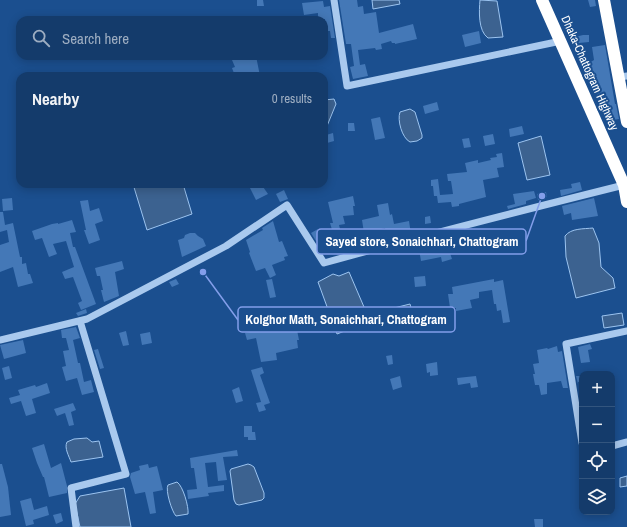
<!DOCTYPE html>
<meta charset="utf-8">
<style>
body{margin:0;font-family:"Archivo Narrow",sans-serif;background:#1d4271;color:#f1f3f6}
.controls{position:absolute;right:12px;bottom:12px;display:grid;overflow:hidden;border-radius:8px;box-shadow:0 2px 10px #0003}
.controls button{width:36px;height:36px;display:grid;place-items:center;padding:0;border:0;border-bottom:1px solid #33557e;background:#143b6b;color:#f1f3f6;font:20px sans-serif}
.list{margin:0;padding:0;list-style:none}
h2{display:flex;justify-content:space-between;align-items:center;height:52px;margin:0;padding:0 16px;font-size:17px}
h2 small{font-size:13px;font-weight:400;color:#9dadc1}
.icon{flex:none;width:22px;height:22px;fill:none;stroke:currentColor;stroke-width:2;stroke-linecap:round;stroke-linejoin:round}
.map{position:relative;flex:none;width:627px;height:527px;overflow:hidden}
.search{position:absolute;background:#143b6b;box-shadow:0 2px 10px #0003;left:16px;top:16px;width:312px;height:44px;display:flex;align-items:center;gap:10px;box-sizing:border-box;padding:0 14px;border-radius:12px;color:#9dadc1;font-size:15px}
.panel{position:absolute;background:#143b6b;box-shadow:0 2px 10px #0003;left:16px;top:72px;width:312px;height:116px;border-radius:12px}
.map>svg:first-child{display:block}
</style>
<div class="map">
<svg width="627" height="527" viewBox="0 0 627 527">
<rect width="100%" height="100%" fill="#1b4f8f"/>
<g fill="#3c6290" stroke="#9cc4f0">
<path d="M372 0H399L400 4 373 9Z"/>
<path d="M480 0 497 1 503 37 488 38C478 31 479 11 480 0Z"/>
<path d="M334 99 336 104 327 126 324 127V100Z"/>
<path d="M410 109 415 112 422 135V138L417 141 410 142C402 138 397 120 400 112Z"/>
<path d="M541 136 550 175 527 180 518 143Z"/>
<path d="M133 184H183L192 214 147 230Z"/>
<path d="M593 228 599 243 601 267 613 278 615 288 576 298 566 257 565 236C571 228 584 229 593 228Z"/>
<path d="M349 272 370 321 337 334 318 282 333 274 339 276Z"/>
<path d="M410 304 415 323 399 327 394 308Z"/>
<path d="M622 313 624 325 604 328 602 316Z"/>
<path d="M87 438 92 442 99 441 103 457 71 462C69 456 64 448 67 442L74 439Z"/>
<path d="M248 464 251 465 254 467 264 493V498L262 500 239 505 236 504 234 500 230 471 231 469Z"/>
<path d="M627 476V486L620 487V478Z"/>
<path d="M177 482C183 486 189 507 188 514L176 516C172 512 165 490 168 485Z"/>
<path d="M124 488 131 527H80L75 504 80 496Z"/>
</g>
<g fill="#4478b7">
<path d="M257 0H263L264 6H257Z"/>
<path d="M339 0H357L358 7 363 6 364 14 376 12 379 33 413 24 417 39 395 44V43H392L391 41 381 44 382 49 376 50 375 48 358 50 360 65 365 64 368 76 353 79 350 67 354 66 351 44H346Z"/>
<path d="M588 0H595L596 6 590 7Z"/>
<path d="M323 1 324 7 330 6 335 38H331L330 31H325V19H318V13L304 15 302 3Z"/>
<path d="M479 31 481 43 465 47 462 35Z"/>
<path d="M583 35H589V42L579 43 580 45 574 47 571 38Z"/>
<path d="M605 45 615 104H616L619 119 607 121 604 106H602L584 66 594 60 592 47Z"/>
<path d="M246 56H256L260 76H235L232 68 235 67 232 60Z"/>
<path d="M437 102 439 110 425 114 423 106Z"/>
<path d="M380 117 385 138 375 140 371 119Z"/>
<path d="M348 123H354L355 131H348Z"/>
<path d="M522 126 524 134 510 137 509 129Z"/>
<path d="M333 133 334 141 327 143 326 135Z"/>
<path d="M493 134 495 144 485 146 483 136Z"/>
<path d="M469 138 471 147 464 148 462 139Z"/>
<path d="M502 153 504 167 497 168 499 177 483 180 486 197 459 204V206L452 207 451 202 438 203 437 196H434L433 186H431V180L438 179 440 195 453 194 451 181H448L447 174 467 172 465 163 478 160V163L491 160 490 158 497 157 496 154Z"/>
<path d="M580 182 582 190 561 196 560 190 572 188 571 184Z"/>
<path d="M254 184H261L268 194 256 200 249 186Z"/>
<path d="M284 190 288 199 280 202 276 194Z"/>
<path d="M534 191 536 198 526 201V204L508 209 507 206 515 204 513 194Z"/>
<path d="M546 192 547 197 538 200 537 194Z"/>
<path d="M353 196 355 206H353L354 215 343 216 345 224 339 225 343 241 336 243 330 223H333L328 202Z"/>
<path d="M12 198 13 210 3 211 2 199Z"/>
<path d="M594 198 598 216 572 220 571 213 564 215 562 206Z"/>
<path d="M88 200 90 211 99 208 103 221 95 224 100 240 89 244 84 230H86L80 201Z"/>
<path d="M388 203 390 215 392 214 394 224 409 221 411 234 403 236 402 233 387 236 385 228 364 233 362 220 379 216 377 205Z"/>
<path d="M0 212H3L5 225 13 223 20 257H22V264L26 263 28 274H30L33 283 18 287 13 267 0 272V245L9 242 7 230 0 232Z"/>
<path d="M430 216 431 223 425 224V217Z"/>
<path d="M72 220 76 232 70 233 73 247H75L96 304 81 310 78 303 82 301 73 277 65 279 62 272 74 267 66 241 53 244 57 254 49 257 42 238 35 240 32 231 52 224 58 223V224Z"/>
<path d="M273 221 279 242 282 241 288 256 284 257 285 260 272 265 276 275 270 278 265 268 256 271 249 253 250 252 246 240 263 230 262 228Z"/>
<path d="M318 229 323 237 316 241 311 233Z"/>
<path d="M190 233H195L198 236 203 239 206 246 182 257 178 240 184 238 185 235Z"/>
<path d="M428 240 429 249 447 244 452 259 442 262 441 257 421 261 418 243Z"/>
<path d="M122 261 124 269 115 272 119 296 104 302 101 290H103L100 276H97L95 268Z"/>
<path d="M425 276 426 286 415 287 414 277Z"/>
<path d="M176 279 179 284 172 287 169 282Z"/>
<path d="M272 279 276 297 270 298 266 280Z"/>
<path d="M494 279V282L503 280 510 322 503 323 501 310 497 311 496 304H494L492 290 479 292V298L470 300 472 308 456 311V308H450L448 294H453L452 287Z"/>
<path d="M86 309 87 313 78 316 76 313Z"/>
<path d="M304 313 306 324 296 325 299 340H297L298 348 276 353 277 360 261 362 256 338 247 340 245 333 255 331V317L261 316 263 323 297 316 296 314Z"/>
<path d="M76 327 80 338 73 340 78 363H80L84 382 91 380 94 392 82 395 77 378 66 381 62 367 66 366 63 351 69 350 66 338H62L61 330Z"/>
<path d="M126 331 129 345 123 346 119 333Z"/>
<path d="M150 332 152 343 142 345 140 334Z"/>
<path d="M23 340 26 353 4 359 0 345Z"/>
<path d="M590 344 592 349 588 350 590 362 581 363 578 347Z"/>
<path d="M557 346 558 352 562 351 568 388H563L561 381 547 383V394L541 395 539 385H535L533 374H535L533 364 539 363 537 350 547 348 548 349Z"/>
<path d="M98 349 104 368 100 369 94 350Z"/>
<path d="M392 355 393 364 388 365 386 356Z"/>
<path d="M437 362 438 375 430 376V372L427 373 426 364Z"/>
<path d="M9 366 12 378 5 380 2 368Z"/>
<path d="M262 367 264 373 260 375 270 403 264 405 266 410 259 412 256 403 261 402 251 370Z"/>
<path d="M400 376 402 387 393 390 390 379Z"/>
<path d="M476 376 478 387 471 388 470 383 458 385 457 378Z"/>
<path d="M576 376H582V381L578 382V384Z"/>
<path d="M47 383 50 393 32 399 36 413 26 416 21 401 11 404 9 398 20 395 18 390 35 385 36 387Z"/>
<path d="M239 387 243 401 236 403 232 390Z"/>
<path d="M73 403 76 410 71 412 74 425 69 426 65 413 57 416 54 409Z"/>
<path d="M244 426H252V432H255L256 440H248V437H244Z"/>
<path d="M44 444 51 468 61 463 67 486V493L49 497 44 477H43L37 463 32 448Z"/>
<path d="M237 450 238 456 223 457 227 480 218 481 216 462 205 463 208 487 224 485V491L208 493 209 496 188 499 187 490 197 489 194 468H191L190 458Z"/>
<path d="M0 464H2L8 487 11 515 0 517Z"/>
<path d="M148 464 149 468 157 466 163 490 153 492 156 513 150 514 145 492 135 494 130 477 131 473 140 470 139 466Z"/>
<path d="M31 498 34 510 47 506 49 515 33 520 34 524 26 526 20 501Z"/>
<path d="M61 513 63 521 56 524 53 515Z"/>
<path d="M534 519H543V527H535Z"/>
</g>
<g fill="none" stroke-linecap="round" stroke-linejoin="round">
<g stroke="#a9c9ee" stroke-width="7">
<path d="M334 0 347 86 561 41"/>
<path d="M619 77 627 76"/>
<path d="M0 340 87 319 226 246 287 205 324 263C424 235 524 210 624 185"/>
<path d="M582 443 566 344 627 331"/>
<path d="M612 446 627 442"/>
<path d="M76 527 71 488 126 474 80 321"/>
</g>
<g stroke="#fff" stroke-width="12">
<path d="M542 0 624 185 627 202"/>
<path d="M604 0 627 122"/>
</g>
</g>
<g text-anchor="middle" stroke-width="4" stroke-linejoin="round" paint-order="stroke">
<g font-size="12" fill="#fff" stroke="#1b4f8f">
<text transform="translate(590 73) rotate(66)" y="4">Dhaka-Chattogram Highway</text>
</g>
</g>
<path fill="none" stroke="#839eea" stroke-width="1.5" d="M542 196L526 241M203 272L238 320"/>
<g fill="#839eea" stroke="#1b4f8f" stroke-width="1.5">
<circle cx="542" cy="196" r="4"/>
<circle cx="203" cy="272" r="4"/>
</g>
<g fill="#1b4f8f" stroke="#839eea" stroke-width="1.5">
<rect x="317" y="229" width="209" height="25" rx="4"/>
<rect x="238" y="307" width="217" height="25" rx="4"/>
</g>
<g font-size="13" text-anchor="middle" font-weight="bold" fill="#fff">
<text x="422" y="246">Sayed store, Sonaichhari, Chattogram</text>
<text x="346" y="324">Kolghor Math, Sonaichhari, Chattogram</text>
</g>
</svg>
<div class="controls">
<button>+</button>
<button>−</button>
<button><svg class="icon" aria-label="locate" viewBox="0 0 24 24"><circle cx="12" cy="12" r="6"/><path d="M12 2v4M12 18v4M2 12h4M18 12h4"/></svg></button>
<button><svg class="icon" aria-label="layers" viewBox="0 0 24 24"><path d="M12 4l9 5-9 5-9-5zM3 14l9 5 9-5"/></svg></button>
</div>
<div class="search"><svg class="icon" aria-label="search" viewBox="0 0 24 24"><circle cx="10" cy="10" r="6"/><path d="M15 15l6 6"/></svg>Search here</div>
<section class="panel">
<h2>Nearby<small>0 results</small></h2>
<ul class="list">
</ul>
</section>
</div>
